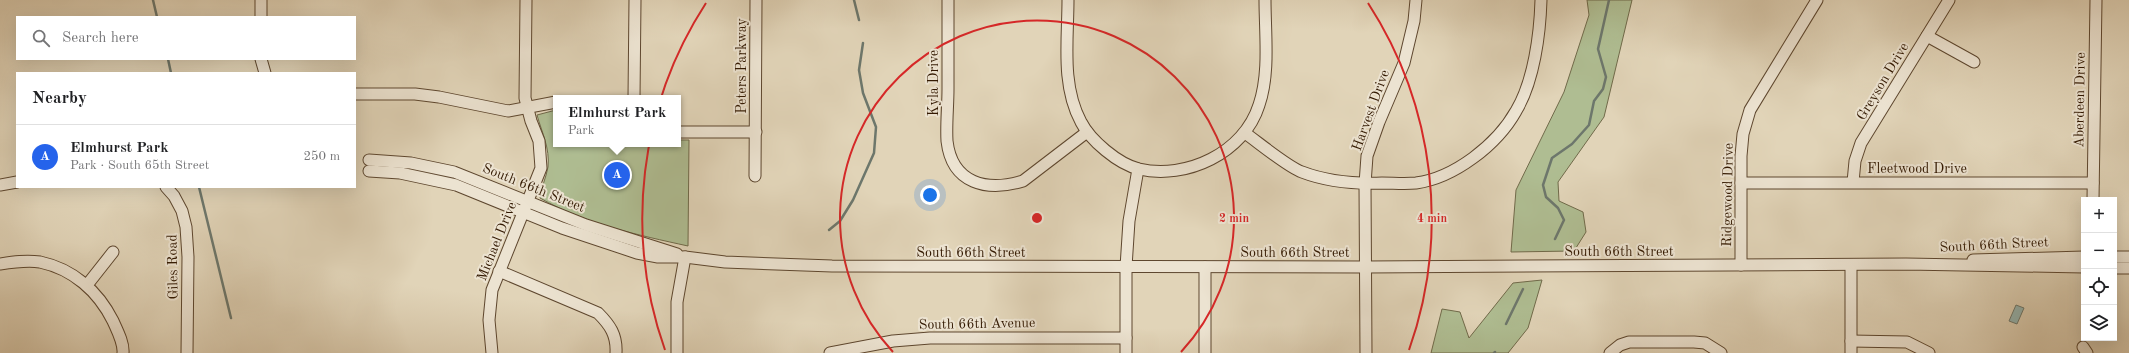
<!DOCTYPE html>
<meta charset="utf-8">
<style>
body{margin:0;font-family:"Old Standard TT",serif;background:#f2f2f2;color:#202124}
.controls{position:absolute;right:12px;bottom:12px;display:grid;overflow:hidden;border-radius:0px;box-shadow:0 4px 16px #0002}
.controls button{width:36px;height:36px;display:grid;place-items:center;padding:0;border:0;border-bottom:1px solid #e0e0e0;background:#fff;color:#202124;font:20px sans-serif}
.you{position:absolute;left:930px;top:195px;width:14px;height:14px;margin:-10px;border:3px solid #fff;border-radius:50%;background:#1a73e8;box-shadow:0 0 0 6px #1a73e833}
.badge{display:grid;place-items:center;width:26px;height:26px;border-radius:50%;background:#2563eb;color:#fff;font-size:13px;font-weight:700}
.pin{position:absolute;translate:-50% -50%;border:2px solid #fff;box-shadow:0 1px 4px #0006}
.popup{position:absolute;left:553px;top:95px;width:128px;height:52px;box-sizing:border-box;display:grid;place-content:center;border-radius:0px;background:#fff;filter:drop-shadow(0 1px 3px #0005);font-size:13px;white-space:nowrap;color:#757577}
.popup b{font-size:15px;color:#202124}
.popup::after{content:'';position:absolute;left:50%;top:100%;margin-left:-8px;border:8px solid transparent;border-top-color:#fff}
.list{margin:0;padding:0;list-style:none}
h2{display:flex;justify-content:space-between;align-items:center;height:52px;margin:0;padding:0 16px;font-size:17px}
h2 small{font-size:13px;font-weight:400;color:#757577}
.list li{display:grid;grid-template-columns:26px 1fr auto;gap:12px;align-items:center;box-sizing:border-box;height:64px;padding:0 16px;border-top:1px solid #e0e0e0}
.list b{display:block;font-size:15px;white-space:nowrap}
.list p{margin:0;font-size:13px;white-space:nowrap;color:#757577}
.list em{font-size:13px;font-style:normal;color:#757577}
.icon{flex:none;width:22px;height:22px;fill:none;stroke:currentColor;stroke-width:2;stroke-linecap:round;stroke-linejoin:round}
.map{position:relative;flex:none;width:2129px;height:353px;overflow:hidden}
.search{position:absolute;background:#fff;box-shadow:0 4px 16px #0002;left:16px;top:16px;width:340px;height:44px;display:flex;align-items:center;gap:10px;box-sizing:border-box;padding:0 14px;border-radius:0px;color:#757577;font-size:15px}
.panel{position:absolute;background:#fff;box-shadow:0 4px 16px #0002;left:16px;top:72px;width:340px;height:116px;border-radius:0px}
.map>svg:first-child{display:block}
</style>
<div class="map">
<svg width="2129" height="353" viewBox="0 0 2129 353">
<rect width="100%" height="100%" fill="#e1d4b8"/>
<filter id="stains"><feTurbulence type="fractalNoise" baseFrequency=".005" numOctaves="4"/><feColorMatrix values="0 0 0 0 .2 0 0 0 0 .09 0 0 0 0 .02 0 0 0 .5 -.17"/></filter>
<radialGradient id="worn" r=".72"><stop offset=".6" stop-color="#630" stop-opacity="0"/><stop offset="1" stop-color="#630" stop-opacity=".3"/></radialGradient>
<g fill="#afbd92" stroke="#706a4a">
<path d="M1587 0H1632L1604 117 1558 182 1559 201 1583 212 1586 232 1574 251 1511 252 1516 190 1564 92 1589 15Z"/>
<path d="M556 110V144H678V140H689L688 246C638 235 585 224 540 198 541 188 546 178 548 167 550 148 542 133 537 115Z"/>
<path d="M1542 280 1528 328 1508 353H1431L1442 309 1460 312 1469 338 1513 283Z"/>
</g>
<path fill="#95b7b4" stroke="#6d776c" d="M2016 305 2024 308 2017 324 2009 321Z"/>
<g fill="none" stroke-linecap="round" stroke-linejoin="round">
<g stroke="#6d776c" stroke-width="2.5">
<path d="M153 0 157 17"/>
<path d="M854 0 859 20"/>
<path d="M168 59 171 73"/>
<path d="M199 187 231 318"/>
<path d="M829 230 840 221 853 200 874 153 876 127 863 93 859 70 863 43"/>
<path d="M1555 239 1564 220 1558 208 1546 197 1543 185 1552 158 1572 144 1589 125 1594 101 1603 89 1606 77 1598 49 1609 0"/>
<path d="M1506 324 1523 289"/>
<path d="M1494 353 1495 352"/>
</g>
<g stroke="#5e472f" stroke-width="13">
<g id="minor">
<path d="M948 0C948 30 948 59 948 89 948 106 946 124 947 141 952 184 987 192 1023 181L1087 132"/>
<path d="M1068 0C1068 40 1061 85 1081 122 1090 140 1118 164 1139 169 1186 180 1244 153 1259 105 1270 73 1265 34 1265 0"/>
<path d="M261 17V0"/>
<path d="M1927 36 1974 62"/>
<path d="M261 59 265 73"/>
<path d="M355 94H415L439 97 508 111 556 102"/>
<path d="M634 98 635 0"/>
<path d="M678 132H756"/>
<path d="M1245 133C1259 143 1288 167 1302 172 1328 182 1355 184 1382 183 1393 183 1405 184 1416 183 1454 178 1497 145 1516 111 1534 81 1540 34 1541 0"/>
<path d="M369 160 411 163 454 172 586 225 677 254"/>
<path d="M369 171 400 173 456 185 562 228 637 253 658 257H685L725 262 832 266 1366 267 1906 264 2084 267"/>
<path d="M755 176 756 0"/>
<path d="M1853 182 1855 161 1861 143 1949 0"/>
<path d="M1741 183H2093"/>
<path d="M0 185 17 182"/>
<path d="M166 187 174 196 182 211 186 227 188 257 187 353"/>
<path d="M2093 200 2096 0"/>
<path d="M2114 257H2129"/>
<path d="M1973 260 2084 257"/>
<path d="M0 264C13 262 26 260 40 262 73 269 98 291 113 321 117 330 124 343 123 353"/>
<path d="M1741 265V156L1743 134 1750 110 1817 0"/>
<path d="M1851 265V353"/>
<path d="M2114 268H2129"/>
<path d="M499 271 598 313C610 325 617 335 616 353"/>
<path d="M87 285 113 252"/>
<path d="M1851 341 1907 342 1929 353"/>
<path d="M2083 347 2087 353"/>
<path d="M492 353 489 320 492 290 541 168 539 141 531 121 525 98 526 0"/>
<path d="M677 353V302L685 257"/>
<path d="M830 353 893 341 930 338H1126"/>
<path d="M1126 353V267L1129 221 1138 169"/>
<path d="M1205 353V267"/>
<path d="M1366 353 1365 184 1367 156 1379 122 1404 63 1414 21 1416 0"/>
<path d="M1610 353 1620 345 1629 342H1694L1705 343 1721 353"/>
</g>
</g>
<use href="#minor" stroke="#ece3d1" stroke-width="11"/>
</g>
<g fill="none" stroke="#d62828" stroke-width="2">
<path d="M893 352A197 197 0 1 1 1181 352"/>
<path d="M665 350A395 395 0 0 1 706 3M1368 3A395 395 0 0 1 1409 350"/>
</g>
<g text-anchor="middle" stroke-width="4" stroke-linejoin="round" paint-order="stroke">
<g font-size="14" fill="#321801" stroke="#ece3d1">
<text transform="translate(741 66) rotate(-90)" y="5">Peters Parkway</text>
<text transform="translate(1882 81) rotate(-59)" y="5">Greyson Drive</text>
<text transform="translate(933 83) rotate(-90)" y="5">Kyla Drive</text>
<text transform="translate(2079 100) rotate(-89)" y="5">Aberdeen Drive</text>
<text transform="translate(1370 110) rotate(-70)" y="5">Harvest Drive</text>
<text x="1917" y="173">Fleetwood Drive</text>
<text transform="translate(534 187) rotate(22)" y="5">South 66th Street</text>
<text transform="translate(1727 195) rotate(-89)" y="5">Ridgewood Drive</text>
<text transform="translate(496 241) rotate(-68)" y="5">Michael Drive</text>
<text transform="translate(1994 244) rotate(-3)" y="5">South 66th Street</text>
<text x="1619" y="256">South 66th Street</text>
<text x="971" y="257">South 66th Street</text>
<text x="1295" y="257">South 66th Street</text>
<text transform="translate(172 267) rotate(-91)" y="5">Giles Road</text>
<text transform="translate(977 323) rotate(-1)" y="5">South 66th Avenue</text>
</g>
</g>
<circle cx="1037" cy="218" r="6" fill="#d62828" stroke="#ece3d1" stroke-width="2"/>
<g font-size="12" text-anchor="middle" font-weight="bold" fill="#d62828" stroke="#ece3d1" stroke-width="4" stroke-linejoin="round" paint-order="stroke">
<text x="1234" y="222">2 min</text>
<text x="1432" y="222">4 min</text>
</g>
<rect width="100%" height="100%" filter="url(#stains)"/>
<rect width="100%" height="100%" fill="url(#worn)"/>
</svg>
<div class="controls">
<button>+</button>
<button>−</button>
<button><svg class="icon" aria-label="locate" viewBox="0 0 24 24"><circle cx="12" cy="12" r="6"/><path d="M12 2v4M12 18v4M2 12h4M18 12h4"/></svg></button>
<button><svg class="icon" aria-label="layers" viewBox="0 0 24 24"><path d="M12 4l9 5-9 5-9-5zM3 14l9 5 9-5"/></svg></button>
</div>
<div class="you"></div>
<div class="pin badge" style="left:617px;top:175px">A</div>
<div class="popup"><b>Elmhurst Park</b>Park</div>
<div class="search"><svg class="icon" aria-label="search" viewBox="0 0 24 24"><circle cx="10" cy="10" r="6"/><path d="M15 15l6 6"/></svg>Search here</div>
<section class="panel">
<h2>Nearby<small></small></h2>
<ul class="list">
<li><span class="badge">A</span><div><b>Elmhurst Park</b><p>Park · South 65th Street</p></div><em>250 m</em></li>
</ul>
</section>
</div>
